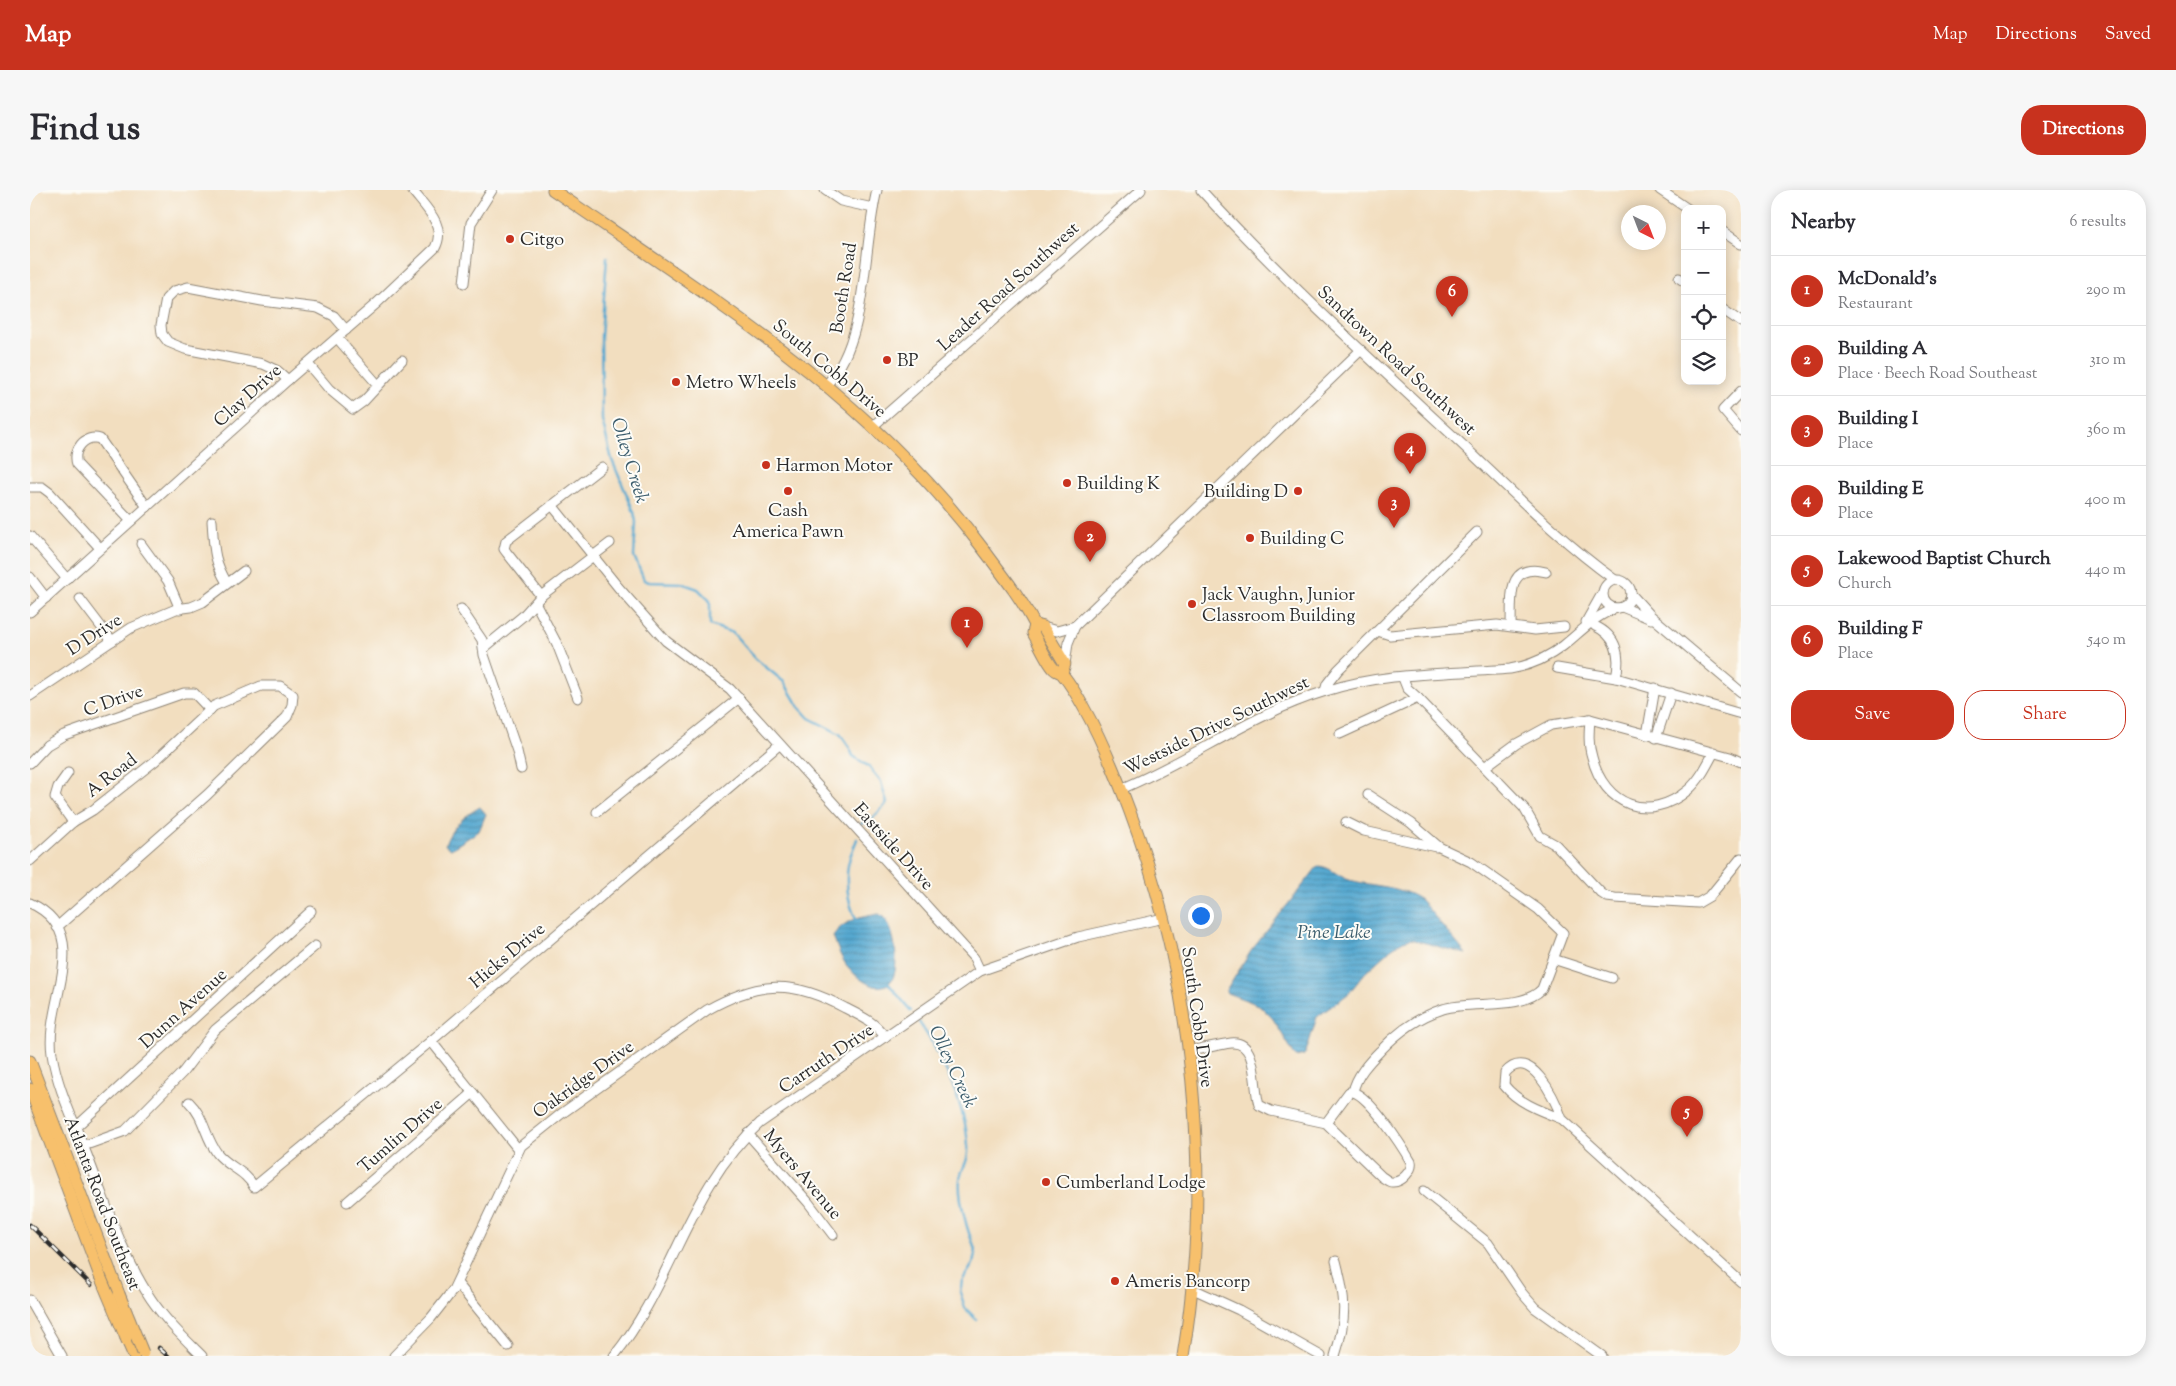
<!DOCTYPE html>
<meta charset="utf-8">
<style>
body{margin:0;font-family:"Sorts Mill Goudy",serif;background:#f7f7f7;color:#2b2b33}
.controls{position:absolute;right:15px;top:15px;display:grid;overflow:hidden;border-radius:10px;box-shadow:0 2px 12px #0003}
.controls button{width:45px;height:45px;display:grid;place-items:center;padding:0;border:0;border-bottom:1px solid #e1e1e2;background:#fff;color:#2b2b33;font:25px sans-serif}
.compass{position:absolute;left:1591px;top:15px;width:45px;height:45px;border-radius:50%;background:#fff;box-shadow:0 2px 12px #0003;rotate:138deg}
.you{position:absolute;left:1170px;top:725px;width:18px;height:18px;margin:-12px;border:4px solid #fff;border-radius:50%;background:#1a73e8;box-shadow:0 0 0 8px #1a73e833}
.badge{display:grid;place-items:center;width:32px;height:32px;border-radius:50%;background:#c8321e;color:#fff;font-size:16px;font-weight:700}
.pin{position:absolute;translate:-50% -41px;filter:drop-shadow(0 1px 2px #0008)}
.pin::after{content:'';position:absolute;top:26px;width:18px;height:15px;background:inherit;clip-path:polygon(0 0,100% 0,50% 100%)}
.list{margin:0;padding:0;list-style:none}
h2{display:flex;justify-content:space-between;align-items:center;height:65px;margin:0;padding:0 20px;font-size:21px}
h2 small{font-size:16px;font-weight:400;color:#7c7c81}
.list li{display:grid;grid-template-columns:32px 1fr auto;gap:15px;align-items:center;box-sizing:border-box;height:70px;padding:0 20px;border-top:1px solid #e1e1e2}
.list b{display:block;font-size:19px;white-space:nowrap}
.list p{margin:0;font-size:16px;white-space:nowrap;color:#7c7c81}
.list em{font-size:16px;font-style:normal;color:#7c7c81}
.actions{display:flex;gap:10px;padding:15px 20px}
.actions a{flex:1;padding:11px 0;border:1px solid #c8321e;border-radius:20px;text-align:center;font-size:18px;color:#c8321e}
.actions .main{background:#c8321e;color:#fff}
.icon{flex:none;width:28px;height:28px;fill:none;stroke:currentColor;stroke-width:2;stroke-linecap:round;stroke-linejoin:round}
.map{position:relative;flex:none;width:1711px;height:1166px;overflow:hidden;border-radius:20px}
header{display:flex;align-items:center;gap:30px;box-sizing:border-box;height:70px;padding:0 25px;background:#c8321e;color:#fff}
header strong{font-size:24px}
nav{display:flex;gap:28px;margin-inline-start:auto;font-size:18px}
.intro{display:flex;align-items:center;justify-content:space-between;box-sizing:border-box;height:120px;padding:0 30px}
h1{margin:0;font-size:35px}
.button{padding:12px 22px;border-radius:20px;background:#c8321e;color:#fff;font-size:18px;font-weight:700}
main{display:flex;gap:30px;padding:0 30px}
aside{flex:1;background:#fff;border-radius:20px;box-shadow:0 2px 12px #0003}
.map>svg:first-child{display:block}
</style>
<header>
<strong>Map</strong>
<nav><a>Map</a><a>Directions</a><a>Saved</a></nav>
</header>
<div class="intro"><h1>Find us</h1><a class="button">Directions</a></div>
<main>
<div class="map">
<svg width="1711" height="1166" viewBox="0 0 1711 1166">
<defs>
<pattern id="water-rules" width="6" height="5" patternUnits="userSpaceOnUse" patternTransform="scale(1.25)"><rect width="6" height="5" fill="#55a8d0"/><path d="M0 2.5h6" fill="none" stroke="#4789a9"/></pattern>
</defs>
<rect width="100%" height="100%" fill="#fdfcf7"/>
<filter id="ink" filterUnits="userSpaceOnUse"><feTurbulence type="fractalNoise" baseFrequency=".02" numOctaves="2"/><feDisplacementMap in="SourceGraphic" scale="10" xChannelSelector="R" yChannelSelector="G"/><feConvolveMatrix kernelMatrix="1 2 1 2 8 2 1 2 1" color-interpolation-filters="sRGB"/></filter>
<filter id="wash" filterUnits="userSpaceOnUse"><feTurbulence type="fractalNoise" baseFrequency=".0096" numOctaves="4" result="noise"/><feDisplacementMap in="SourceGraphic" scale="20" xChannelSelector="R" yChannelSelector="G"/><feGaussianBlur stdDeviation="1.12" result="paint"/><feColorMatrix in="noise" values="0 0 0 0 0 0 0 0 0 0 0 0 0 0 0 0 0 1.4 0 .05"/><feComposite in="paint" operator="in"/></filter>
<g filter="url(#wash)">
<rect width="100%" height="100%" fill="#f2debf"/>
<g fill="url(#water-rules)" stroke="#406a7e">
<path d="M450 617 456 624 449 641 421 659 415 655C421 637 434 626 450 617Z"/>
<path d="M1288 676C1300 676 1308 687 1320 690 1344 697 1369 695 1391 710L1436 764 1381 749 1373 751 1361 759 1335 783 1318 804 1287 827 1276 862 1274 865 1266 867 1243 829 1229 815 1197 803 1196 801 1221 761Z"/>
<path d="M849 724C865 731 871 779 861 791 846 808 819 782 812 768 808 761 806 753 803 746 813 730 831 727 849 724Z"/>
</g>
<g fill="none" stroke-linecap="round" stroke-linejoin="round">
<g stroke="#55a8d0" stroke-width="2.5">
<path d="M577 67 571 146 572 230 582 270 604 322 606 332 604 366 614 390 619 392 651 393 668 399 680 411V435L703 443 726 469 754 492 769 517 779 528 810 544 819 557 823 566 838 576 851 592 857 613 841 630 831 634"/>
<path d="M826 729C817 711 814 687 820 667 822 661 825 655 827 649"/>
<path d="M858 793 881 821"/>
<path d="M889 832C911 864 936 917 938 956 939 974 932 975 930 989 928 1006 937 1044 946 1059L943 1074 932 1091 930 1102 935 1118 946 1129"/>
</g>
</g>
</g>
<g filter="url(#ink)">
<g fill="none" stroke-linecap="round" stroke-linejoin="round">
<g stroke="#8e8475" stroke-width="11">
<g id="minor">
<path d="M795 0 811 11 843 18"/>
<path d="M1171 0C1249 86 1336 165 1421 244 1474 293 1525 347 1585 390"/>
<path d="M1630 0 1658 19"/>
<path d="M1692 41 1711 54"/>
<path d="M1649 88 1655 92"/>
<path d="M434 93 441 33 462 0"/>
<path d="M1692 119 1711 132"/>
<path d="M307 148 348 195"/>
<path d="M278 174 299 199 323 219 334 211 372 170"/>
<path d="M258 190 248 181 233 174 155 159 138 152 132 144 131 135 136 109 144 101 158 97 232 111 288 118 304 126 316 140"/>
<path d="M797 194C839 149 832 60 847 0"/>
<path d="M1711 201 1693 220 1711 241"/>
<path d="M843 236 1111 0"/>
<path d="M0 297H12L20 303 70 358"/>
<path d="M522 315 588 397 636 451 700 499 944 768 950 781"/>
<path d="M101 331 47 274C42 260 55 244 70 249L117 317"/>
<path d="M182 331C184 357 183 370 197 393"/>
<path d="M0 346 37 389"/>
<path d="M111 354 138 391 150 419"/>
<path d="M0 387 16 408"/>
<circle cx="1587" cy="404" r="14"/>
<path d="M1601 404 1621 426 1711 502"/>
<path d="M511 406 477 363 474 359 476 351 572 277"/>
<path d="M50 409 82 451"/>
<path d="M506 414 527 454 548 508"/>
<path d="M1592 417 1621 429"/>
<path d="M431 419 452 450 454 465 487 561 491 579"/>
<path d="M0 422 258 190 347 113 405 58C417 36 396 18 382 0"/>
<path d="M1556 432 1573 402"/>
<path d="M1481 435C1482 407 1476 372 1516 382"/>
<path d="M1565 436C1587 446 1591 466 1586 488"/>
<path d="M1013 437 1027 441 1045 436"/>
<path d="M1348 441 1360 445 1467 435 1505 440 1534 437"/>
<path d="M454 458 493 426 511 406 580 353"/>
<path d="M1035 474 1038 453 1045 436 1331 160"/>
<path d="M1527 478 1586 488 1711 524"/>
<path d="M1295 501 1297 494 1308 480 1447 342"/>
<path d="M0 506 101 438 146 419 161 417 173 412 214 381"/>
<path d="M1388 508 1494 618 1510 646 1526 655 1571 703 1577 707 1585 708 1668 713 1680 706 1711 668"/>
<path d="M1560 529C1559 542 1558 555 1562 567 1574 616 1619 633 1658 600 1670 590 1677 575 1684 562"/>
<path d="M1310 544 1388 508 1377 498 1373 488"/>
<path d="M1617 545 1625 498"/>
<path d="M1626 548 1641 503"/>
<path d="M0 573 17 555 34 545 154 503H164L180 520"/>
<path d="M1456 576 1486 554 1521 535 1560 529 1700 567 1711 572"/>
<path d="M38 583 28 597 25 607 43 632"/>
<path d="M1091 599C1161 570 1223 523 1296 501 1354 482 1419 484 1480 479 1499 476 1517 468 1533 456 1551 442 1565 425 1587 418"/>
<path d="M567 622 709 508"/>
<path d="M1316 632 1334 641 1406 657"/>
<path d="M0 671 43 632 63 620 125 571 184 516 231 496H250L263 505 262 515 257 527 177 605 27 737"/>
<path d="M0 713C66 743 14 811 22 864 27 897 43 929 55 960 75 1010 91 1064 121 1109 136 1131 154 1148 172 1166"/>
<path d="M1523 769 1582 788"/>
<path d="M401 851 488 959"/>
<path d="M1158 861C1172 859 1187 855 1201 853 1229 850 1223 898 1229 915L1241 921 1296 933 1352 987C1356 989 1359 993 1363 992 1372 992 1383 980 1381 972 1372 956 1339 906 1323 902"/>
<path d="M1323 902C1326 886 1339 872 1350 861 1368 842 1388 827 1413 819 1442 810 1491 821 1512 799L1533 743 1508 719 1441 672 1409 657 1381 633 1338 605"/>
<path d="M159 912C174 926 175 947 187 963 198 977 216 981 224 997L401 851 749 555"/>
<path d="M1532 929C1525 909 1500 854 1475 883L1474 895C1488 913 1511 921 1532 929L1711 1092"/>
<path d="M1296 933 1319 902H1323"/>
<path d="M46 937 281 721"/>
<path d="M718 944 778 1012 803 1045"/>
<path d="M53 956 95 941 153 882 185 840 285 756"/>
<path d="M1394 1001 1458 1053 1492 1103 1505 1118 1572 1166"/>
<path d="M317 1012 443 903"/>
<path d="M427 1093 478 1156"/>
<path d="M1161 1098 1209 1120 1291 1166"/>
<path d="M0 1110 32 1166"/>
<path d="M364 1166 401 1128 423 1100 491 956 531 924 677 820C729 791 762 789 815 818 831 826 845 832 855 847"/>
<path d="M584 1166C643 1094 658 997 730 933L950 781 1048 747 1134 728"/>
<path d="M1305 1166C1317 1128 1316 1109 1306 1071"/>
</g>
</g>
<g stroke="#8e8475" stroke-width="13">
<g id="major">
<path d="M523 0C681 108 838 204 954 360 972 384 991 408 1005 435L1003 443C1009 453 1017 472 1024 479 1027 482 1031 482 1033 485 1041 495 1048 507 1054 518 1072 550 1087 587 1100 622 1164 793 1183 985 1153 1166"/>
<path d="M1005 435 1013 437 1035 474 1032 483"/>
<path d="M0 871 89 1104"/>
<path d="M0 899 70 1086"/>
<path d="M96 1148 104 1166"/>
</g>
</g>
<use href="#minor" stroke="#fff" stroke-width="9"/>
<use href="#major" stroke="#f7c06c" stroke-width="11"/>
<g stroke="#2b2b2b" stroke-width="4.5">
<g id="rail">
<path d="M0 1035 61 1095"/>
<path d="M129 1158 138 1166"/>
</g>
</g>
<use href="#rail" stroke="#fdfcf7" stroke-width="2.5" stroke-dasharray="8" stroke-linecap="butt"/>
<g stroke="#8e8475" stroke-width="13" stroke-linecap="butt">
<g id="major-bridge">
<path d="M70 1086 96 1148"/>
<path d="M89 1104 113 1163"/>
</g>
</g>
<use href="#major-bridge" stroke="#f7c06c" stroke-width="11"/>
</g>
</g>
<g fill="#c8321e" stroke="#fdfcf7" stroke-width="2">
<circle cx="480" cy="49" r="5"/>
<circle cx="857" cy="170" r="5"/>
<circle cx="646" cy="192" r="5"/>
<circle cx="736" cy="275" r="5"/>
<circle cx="1037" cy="293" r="5"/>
<circle cx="758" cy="301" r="5"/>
<circle cx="1268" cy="301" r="5"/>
<circle cx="1220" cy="348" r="5"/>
<circle cx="1162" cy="414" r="5"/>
<circle cx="1016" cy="992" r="5"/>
<circle cx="1085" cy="1091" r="5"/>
</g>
<g text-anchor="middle" stroke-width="4" stroke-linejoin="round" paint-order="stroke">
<g font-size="18" fill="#2b2b2b" stroke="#fdfcf7" text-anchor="start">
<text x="490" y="55">Citgo</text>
<text x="867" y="176">BP</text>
<text x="656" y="198">Metro Wheels</text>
<text x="746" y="281">Harmon Motor</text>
<text x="1047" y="299">Building K</text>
<text x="1258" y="307" text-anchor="end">Building D</text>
<text x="758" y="326" text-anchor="middle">Cash<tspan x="758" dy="21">America Pawn</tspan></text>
<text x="1230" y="354">Building C</text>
<text x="1172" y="410">Jack Vaughn, Junior<tspan x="1172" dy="21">Classroom Building</tspan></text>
<text x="1026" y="998">Cumberland Lodge</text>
<text x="1095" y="1097">Ameris Bancorp</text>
</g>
<g font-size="18" fill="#2b2b2b" stroke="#fdfcf7">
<text transform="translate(978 96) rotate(-42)" y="6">Leader Road Southwest</text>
<text transform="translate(813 98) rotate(-81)" y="6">Booth Road</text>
<text transform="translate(1367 170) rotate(43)" y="6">Sandtown Road Southwest</text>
<text transform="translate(800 178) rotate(40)" y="6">South Cobb Drive</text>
<text transform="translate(217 205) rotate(-42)" y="6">Clay Drive</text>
<text transform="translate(64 444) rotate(-33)" y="6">D Drive</text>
<text transform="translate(83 510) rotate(-20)" y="6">C Drive</text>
<text transform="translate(1186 535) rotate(-26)" y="6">Westside Drive Southwest</text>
<text transform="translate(81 585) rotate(-38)" y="6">A Road</text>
<text transform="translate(864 656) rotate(48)" y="6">Eastside Drive</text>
<text transform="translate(477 765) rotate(-40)" y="6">Hicks Drive</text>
<text transform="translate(153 818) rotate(-42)" y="6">Dunn Avenue</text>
<text transform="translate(1168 827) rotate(82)" y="6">South Cobb Drive</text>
<text transform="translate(796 868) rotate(-34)" y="6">Carruth Drive</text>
<text transform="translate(553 889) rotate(-36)" y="6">Oakridge Drive</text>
<text transform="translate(370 945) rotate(-41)" y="6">Tumlin Drive</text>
<text transform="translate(773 984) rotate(50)" y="6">Myers Avenue</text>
<text transform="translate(73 1013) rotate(69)" y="6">Atlanta Road Southeast</text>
</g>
<g font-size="19" font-style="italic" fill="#3c5d6d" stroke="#fdfcf7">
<text transform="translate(601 270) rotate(73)" y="7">Olley Creek</text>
<text x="1304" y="748">Pine Lake</text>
<text transform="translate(924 876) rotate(65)" y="7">Olley Creek</text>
</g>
</g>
</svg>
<div class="controls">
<button>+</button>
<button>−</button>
<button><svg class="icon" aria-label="locate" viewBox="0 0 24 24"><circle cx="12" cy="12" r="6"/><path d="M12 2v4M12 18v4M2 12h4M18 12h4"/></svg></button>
<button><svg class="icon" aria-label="layers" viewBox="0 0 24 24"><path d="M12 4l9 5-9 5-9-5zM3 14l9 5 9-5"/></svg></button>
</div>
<svg class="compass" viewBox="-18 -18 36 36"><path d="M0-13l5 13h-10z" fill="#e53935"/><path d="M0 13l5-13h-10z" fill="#7c7c81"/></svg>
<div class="you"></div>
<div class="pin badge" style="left:937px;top:458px">1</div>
<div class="pin badge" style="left:1060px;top:372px">2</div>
<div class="pin badge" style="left:1364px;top:338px">3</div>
<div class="pin badge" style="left:1380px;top:284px">4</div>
<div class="pin badge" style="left:1657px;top:947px">5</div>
<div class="pin badge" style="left:1422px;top:127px">6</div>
</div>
<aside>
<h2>Nearby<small>6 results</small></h2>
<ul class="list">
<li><span class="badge">1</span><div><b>McDonald's</b><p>Restaurant</p></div><em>290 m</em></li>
<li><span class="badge">2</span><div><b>Building A</b><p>Place · Beech Road Southeast</p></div><em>310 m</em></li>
<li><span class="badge">3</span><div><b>Building I</b><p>Place</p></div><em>360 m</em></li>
<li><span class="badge">4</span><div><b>Building E</b><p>Place</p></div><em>400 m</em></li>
<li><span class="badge">5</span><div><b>Lakewood Baptist Church</b><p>Church</p></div><em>440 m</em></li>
<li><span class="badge">6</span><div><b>Building F</b><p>Place</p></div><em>540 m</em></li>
</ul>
<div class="actions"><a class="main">Save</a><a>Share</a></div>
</aside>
</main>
